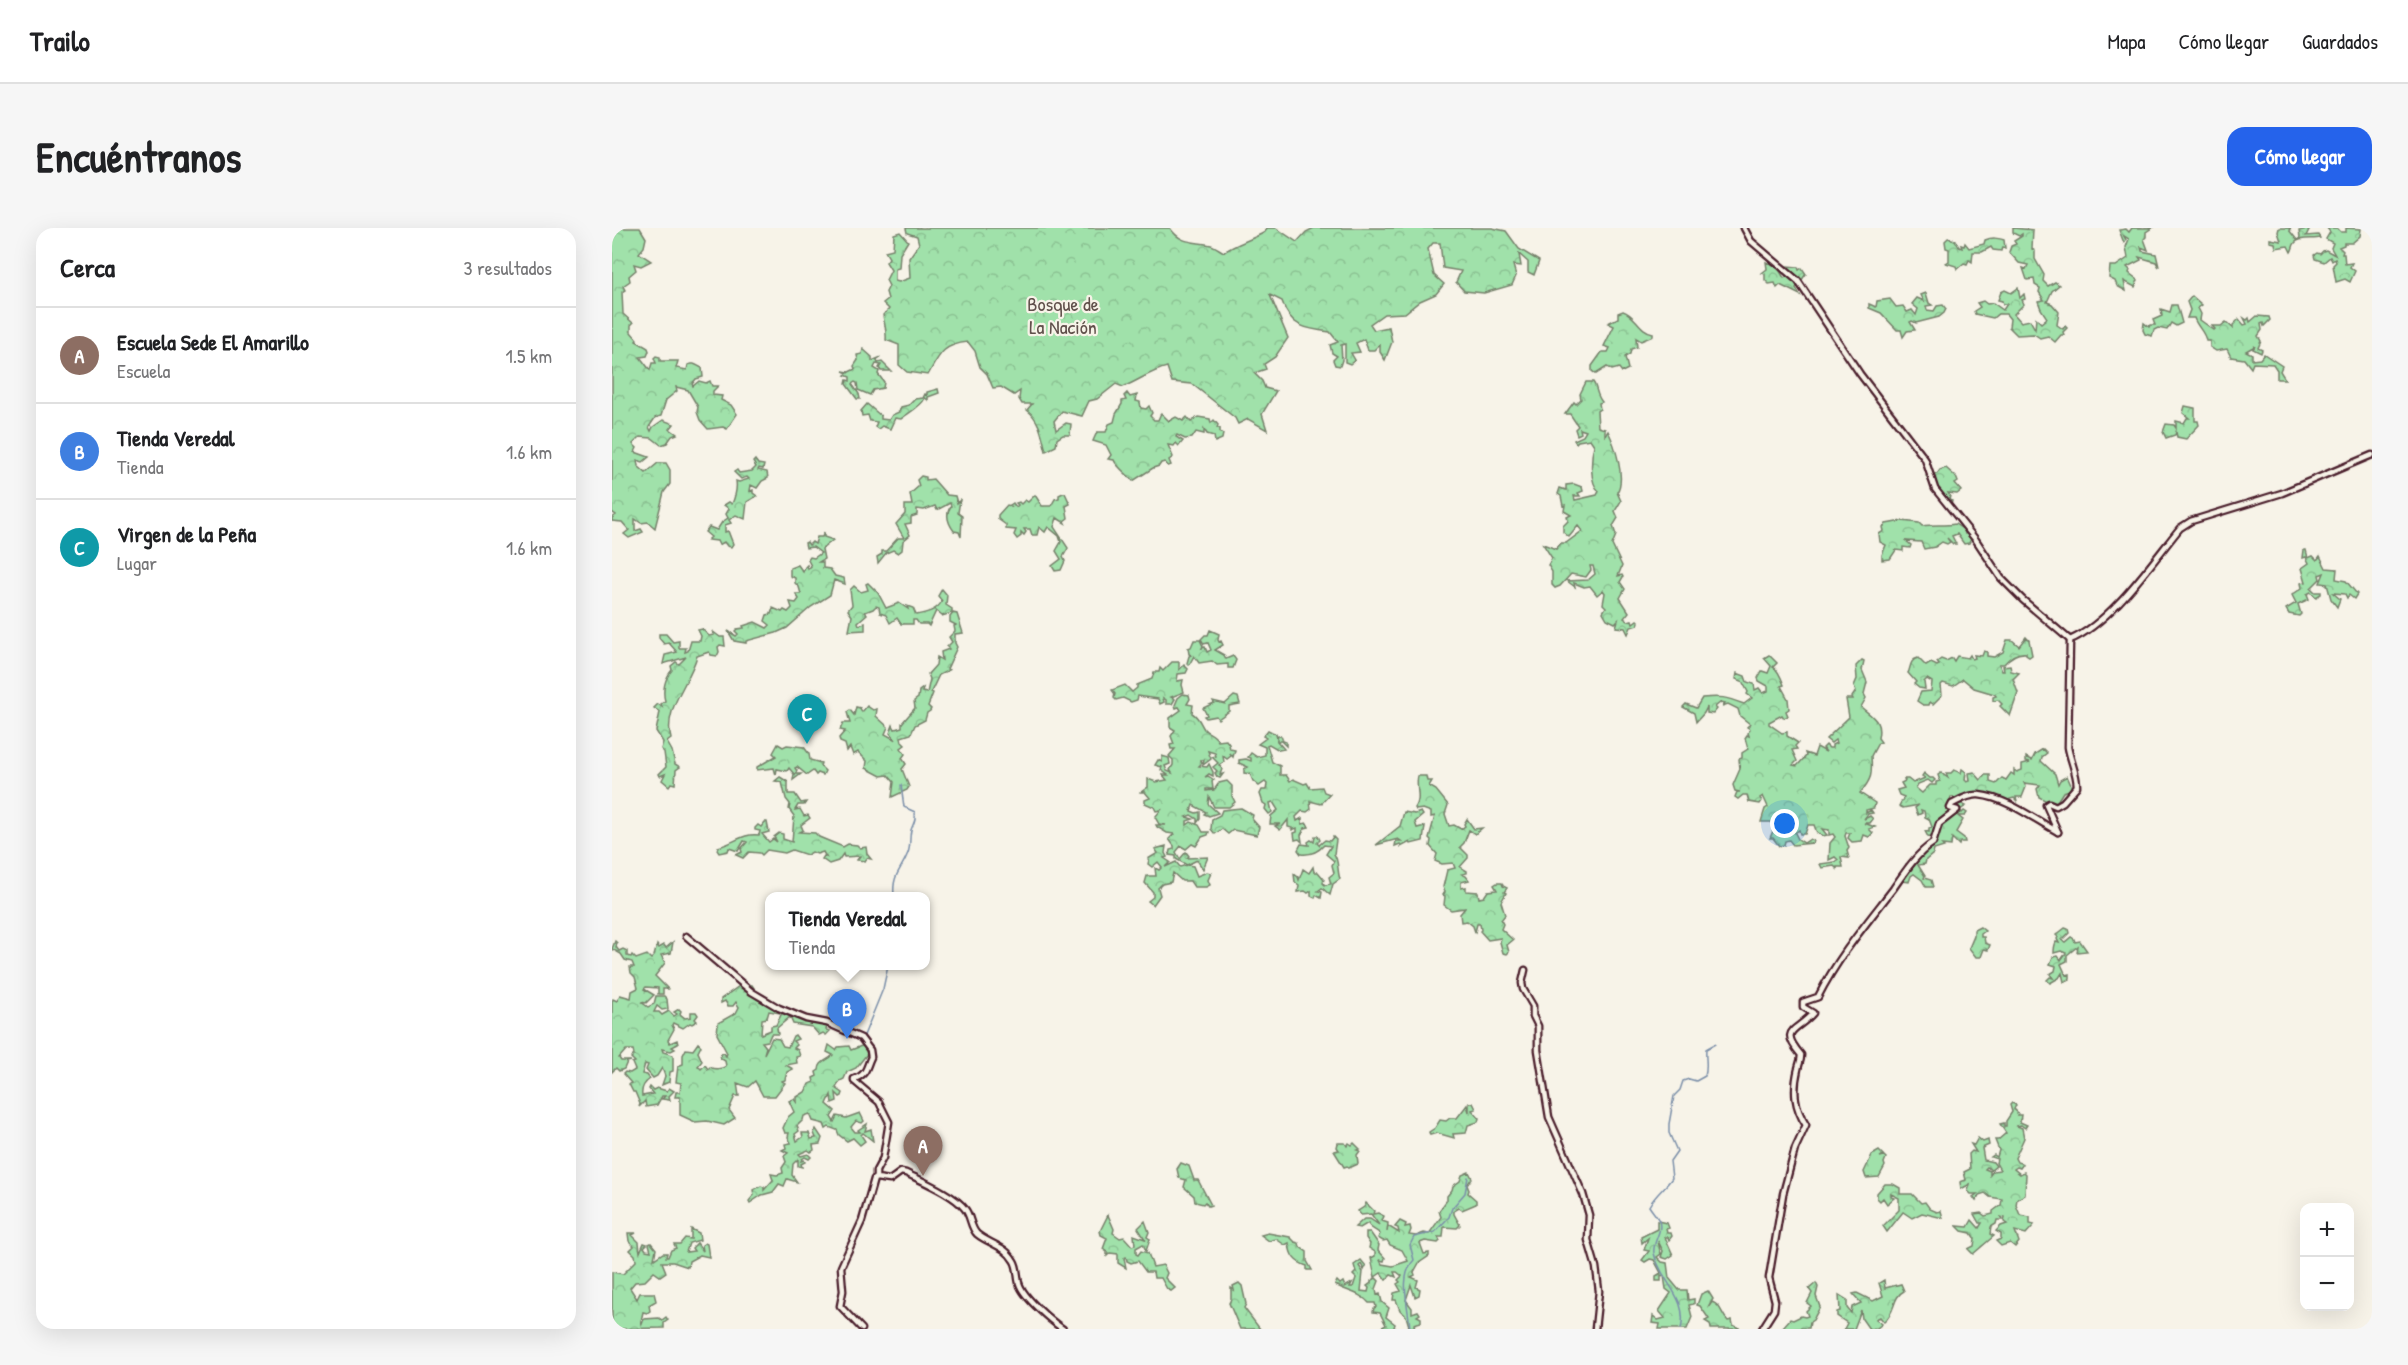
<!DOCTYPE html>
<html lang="es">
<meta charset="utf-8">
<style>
body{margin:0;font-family:"Patrick Hand",sans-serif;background:#f6f6f6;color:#202124}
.controls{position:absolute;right:18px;bottom:18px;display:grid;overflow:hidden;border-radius:12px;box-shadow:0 6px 24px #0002}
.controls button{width:54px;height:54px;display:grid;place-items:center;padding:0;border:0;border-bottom:2px solid #e0e0e0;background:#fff;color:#202124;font:30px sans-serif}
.you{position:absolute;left:1173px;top:596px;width:21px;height:21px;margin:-15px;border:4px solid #fff;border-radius:50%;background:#1a73e8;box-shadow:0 0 0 9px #1a73e833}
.badge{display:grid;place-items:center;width:39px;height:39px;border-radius:50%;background:#2563eb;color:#fff;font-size:20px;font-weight:700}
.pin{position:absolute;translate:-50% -50px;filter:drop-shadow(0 2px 3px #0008)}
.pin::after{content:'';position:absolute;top:32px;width:21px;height:18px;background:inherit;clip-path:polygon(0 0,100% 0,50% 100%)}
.popup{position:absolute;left:153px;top:664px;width:165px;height:78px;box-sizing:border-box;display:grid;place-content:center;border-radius:12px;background:#fff;filter:drop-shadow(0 2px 4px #0005);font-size:20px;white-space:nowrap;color:#757577}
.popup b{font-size:22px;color:#202124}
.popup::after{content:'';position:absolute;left:50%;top:100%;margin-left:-12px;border:12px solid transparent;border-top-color:#fff}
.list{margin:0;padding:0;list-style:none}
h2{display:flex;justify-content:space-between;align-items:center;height:78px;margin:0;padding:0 24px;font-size:26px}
h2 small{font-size:20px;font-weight:400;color:#757577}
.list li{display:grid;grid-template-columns:39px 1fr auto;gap:18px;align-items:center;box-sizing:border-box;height:96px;padding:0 24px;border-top:2px solid #e0e0e0}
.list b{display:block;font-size:22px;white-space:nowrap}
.list p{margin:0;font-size:20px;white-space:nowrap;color:#757577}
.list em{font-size:20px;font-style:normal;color:#757577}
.map{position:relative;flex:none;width:1760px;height:1101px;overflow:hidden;border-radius:18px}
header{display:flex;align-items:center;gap:36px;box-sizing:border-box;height:84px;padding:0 30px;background:#fff;border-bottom:2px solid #e0e0e0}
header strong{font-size:28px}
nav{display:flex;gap:33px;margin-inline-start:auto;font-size:21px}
.intro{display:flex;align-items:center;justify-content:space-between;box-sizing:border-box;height:144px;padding:0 36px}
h1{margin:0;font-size:42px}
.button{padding:15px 27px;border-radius:18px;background:#2563eb;color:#fff;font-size:21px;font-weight:700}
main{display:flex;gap:36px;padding:0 36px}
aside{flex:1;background:#fff;border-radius:18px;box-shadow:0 6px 24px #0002}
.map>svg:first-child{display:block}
</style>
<header>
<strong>Trailo</strong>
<nav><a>Mapa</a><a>Cómo llegar</a><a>Guardados</a></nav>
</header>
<div class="intro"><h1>Encuéntranos</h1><a class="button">Cómo llegar</a></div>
<main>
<aside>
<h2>Cerca<small>3 resultados</small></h2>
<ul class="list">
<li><span class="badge" style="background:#8d6e63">A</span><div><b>Escuela Sede El Amarillo</b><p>Escuela</p></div><em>1.5 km</em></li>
<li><span class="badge" style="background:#3f7fe0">B</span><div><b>Tienda Veredal</b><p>Tienda</p></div><em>1.6 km</em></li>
<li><span class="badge" style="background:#0f9aa8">C</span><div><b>Virgen de la Peña</b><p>Lugar</p></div><em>1.6 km</em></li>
</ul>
</aside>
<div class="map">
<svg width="1760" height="1101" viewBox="0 0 1760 1101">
<defs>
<pattern id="forest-crowns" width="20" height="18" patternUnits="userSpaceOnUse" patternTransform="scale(1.5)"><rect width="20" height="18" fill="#a0e1aa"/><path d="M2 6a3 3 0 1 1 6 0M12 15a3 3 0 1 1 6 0" fill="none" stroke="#8bc192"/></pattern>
</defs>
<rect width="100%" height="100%" fill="#f7f3e8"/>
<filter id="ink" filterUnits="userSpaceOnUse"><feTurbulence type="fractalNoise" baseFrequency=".0167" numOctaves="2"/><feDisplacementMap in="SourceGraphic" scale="12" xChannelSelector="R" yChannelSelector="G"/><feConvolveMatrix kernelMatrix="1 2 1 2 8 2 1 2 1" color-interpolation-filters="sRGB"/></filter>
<g filter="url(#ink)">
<g fill="url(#forest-crowns)" stroke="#75806a" stroke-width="1.5">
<path d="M0 0H28L34 10 32 19 27 25 39 33 29 38 22 36 24 42 17 48 18 53 11 58 13 62 10 64 11 86 21 95 19 97V104L25 111 24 113 36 120 37 123 35 128 28 129 38 142 40 135H44L42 130 44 128 48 129V133H66L64 140 75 142 76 137C82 134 85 138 90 140L91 149 84 151 80 156 81 158 87 153 94 155 98 153 100 158H106L101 163V167L110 168 109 172 119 177 125 186 115 201 111 199 96 201 88 192 85 184 86 179 76 162 64 159 65 163 54 172 49 188 43 190 37 199 39 203 41 199 51 192 62 196 58 201 65 206 60 208 55 215 49 217 40 210 28 209 21 216 25 220 23 224 37 229 31 234 25 232 26 238 34 245 46 235H54L58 242V256L52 264 43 300 36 294 29 295 23 291V303L29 301 31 304 17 310 12 306 17 302 10 294 0 293V290L4 287 0 284Z"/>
<path d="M294 0H558C569 17 583 13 599 17 603 18 608 22 612 24 626 15 639 12 653 4L655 0H664L685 14 694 4 702 0H880L894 3 907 21 927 33 922 47 916 44V34L907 26 909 38 901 37 904 48 900 57 872 65 852 63 844 54 849 43 831 40 828 15H821L816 21 822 47 832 56 824 66 808 73 793 85 772 86 758 96 762 102 777 99 780 114 773 132 768 124V116L762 122H756L752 111 744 115 748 124 739 125 743 132 738 136 733 134V116L729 117 730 132 728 138 723 137 721 132 725 128 720 125 718 117 726 114 718 104C694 101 678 99 670 73L658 67 676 110 663 129 652 136 654 141 642 145 650 153 653 160 664 163 650 186 655 202 636 191 626 196 623 190 580 156 560 154 555 139C539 143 526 153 511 159L504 156 485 171 477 173 470 188 450 183 442 193 444 202 454 195 459 196 458 207H451L445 211 444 218 434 223C430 208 428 192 415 182L420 176H410L407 171 408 163 402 167 389 159 381 160 375 146 368 139 363 123 356 114C331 116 327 127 316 147L295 144 287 137V117L274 112C275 101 272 96 271 87L277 81 271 75 276 71 274 64 277 58 274 52 279 42 274 34 277 30 273 23 281 21 282 6 288 4 296 13 288 26 287 40 283 41V53L287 54 298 50 297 30 307 16 305 8 295 5Z"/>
<path d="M1401 0 1421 2 1420 21 1423 23V31L1432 47 1431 53 1436 58 1443 54 1447 57 1440 63 1435 74 1440 76 1447 84 1445 97 1451 101 1453 98 1455 100 1451 104 1452 107H1449L1443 114 1436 108 1428 110 1422 106 1405 107 1397 99 1398 91 1394 86H1386L1381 90 1363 86 1362 83 1368 79 1365 75 1371 73 1375 76 1381 75 1391 82 1395 76H1391L1390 73 1386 72 1389 64 1393 62 1399 65 1406 60 1408 70 1412 66 1413 71 1410 72 1412 76 1402 86 1409 94 1418 92 1423 101 1424 90 1429 95 1435 90 1429 81 1426 73 1432 72 1427 64 1428 60 1423 57 1422 51 1415 52 1411 40 1414 41 1416 37 1407 35 1397 24 1399 18 1404 16 1402 13 1410 8V6L1407 8 1401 5Z"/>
<path d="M1520 0H1540L1534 4V9L1532 11 1536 22 1529 19 1530 23 1544 26 1547 39 1544 34 1527 29 1529 32 1515 39 1518 42 1517 45 1526 52 1523 59 1512 53 1514 63 1505 58 1503 53 1497 50 1498 38H1504L1516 30 1514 19 1517 11 1512 8 1514 12 1512 15 1507 2 1514 1 1517 4Z"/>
<path d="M1667 0H1679L1677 2 1685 12 1688 10 1687 3 1698 0 1694 8 1706 7 1708 10C1702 12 1687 9 1683 15 1681 17 1681 21 1679 24L1676 18 1664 20 1663 15 1658 14V11L1669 13 1666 4Z"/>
<path d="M1715 0H1725L1729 4H1734V0L1749 1 1748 8 1740 15H1732V17L1727 19 1731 23 1730 26H1732L1733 36 1740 35 1738 39 1743 43 1738 54 1733 51 1724 54 1721 37 1724 34 1723 31 1720 33 1718 29 1712 34 1703 31 1702 27 1705 25 1708 26 1711 23 1714 22 1723 27 1719 20 1721 15 1714 11 1718 4Z"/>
<path d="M1336 10 1343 12 1347 19 1350 20 1349 17 1352 18 1353 15 1357 20 1372 16 1373 12C1381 9 1385 10 1392 12L1393 20 1390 19 1389 23 1381 22 1379 19 1370 24H1361L1360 34 1357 32 1355 36 1352 35 1345 41 1344 38 1334 35 1337 33V21L1334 20 1333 13Z"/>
<path d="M1154 34 1165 38 1172 50 1176 48 1182 54 1184 53 1173 41 1175 38 1186 39 1187 42 1190 40 1194 46 1184 60 1188 67 1168 57 1165 60 1163 55 1157 56 1153 52V46L1150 45 1155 41Z"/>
<path d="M1314 65 1317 75 1320 77 1314 78 1315 82 1322 83 1325 78 1331 77 1334 81 1332 85 1327 89 1304 95 1300 93 1298 94 1303 102 1295 103 1291 109 1289 102H1285L1269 85 1257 80V76L1264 79 1265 73 1278 71 1284 79 1291 78 1295 84 1300 82 1304 87 1306 81 1300 76 1305 70 1312 73 1309 67Z"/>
<path d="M1580 68 1590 77 1586 80 1589 86 1588 92 1602 102 1603 101 1600 98H1609L1614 94 1621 100V97L1627 91 1632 97 1635 96 1632 90 1635 92 1637 90 1638 94 1645 88 1657 89 1658 92 1652 98 1651 95 1649 96 1650 102 1646 108 1649 113 1646 120 1650 122 1649 125 1641 121 1643 118 1634 123 1640 126V132L1648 131 1652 126 1670 138 1668 143 1673 151H1665V142L1661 136 1641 135 1639 140 1632 131 1619 129 1615 121 1604 123 1598 119V113H1594C1593 104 1585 99 1582 90H1575L1578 82 1575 74Z"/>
<path d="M1560 77H1565L1570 95 1564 98 1559 95 1555 102 1546 100 1542 102 1540 108 1533 106 1531 102 1532 95 1537 99 1538 97H1543L1541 92 1550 88 1549 81 1558 84Z"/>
<path d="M1011 83C1024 87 1027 103 1041 105V108L1029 113 1024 110 1025 119 1019 121 1018 126 1013 129 1016 141 1010 144 1007 140 1000 142 995 139 984 146 980 143V138L990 124H996L998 120 992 118 1002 98 996 95 1006 90V85Z"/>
<path d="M251 121 260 129V133L267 130 265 133 266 135 270 134 279 143H269L267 140 269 137 264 136 262 140 267 143 266 146 272 154 271 160 261 162 258 167 246 162 245 155 243 154 240 156 247 166 248 171H245L234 156 235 152 238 153V149L233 147 236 145 231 143 237 144 243 141 242 138 246 132 245 127 250 126Z"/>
<path d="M974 154H981C985 159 984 167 990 174L987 175 988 181 985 183 986 199 993 201V208L996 203C1003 217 1014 251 1005 264L1009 273 1003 283 1006 290 1001 298 1004 307 1000 317 1010 338 1006 348 1010 347 1011 349 1008 354 1013 361 1008 370 1017 384 1012 390 1016 393 1020 392 1021 395 1025 392 1027 394 1026 397 1019 399 1016 406 1013 400 1004 399 1006 392 1003 395 995 391 991 384 994 379 991 376 993 365 991 362 985 367 978 358 972 359 962 355 963 359 955 353 976 352 983 346 981 338H978L979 342 974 349 959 346 948 358 943 360 940 357V344L936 337 940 330 931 316 944 321 949 315H954L970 303 966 298 957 309 951 304V298L956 293 955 289 959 287 952 283 953 277 951 278 949 268 946 266 948 260 954 262V257L962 256 970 259 971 263 966 265 968 268H962L963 272 985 267 987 263C977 255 979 229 982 217L978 211 966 213 964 215 962 212 971 208 974 203 968 201 969 205 965 207 963 201 966 198 958 186H953L962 174 964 176 969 171 968 166Z"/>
<path d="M326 161 327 165 316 169V172L313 170C310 178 295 186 289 191L283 190 278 201 270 198 266 201 263 199 265 194 258 193 256 187 250 188 249 183 255 176 269 188V191L277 192 280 187 287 184 289 179 297 177 303 171 311 170 313 166 315 167V164Z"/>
<path d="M515 165 518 169 525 167 524 173 528 174 529 180 534 181 537 178 540 185 538 188 542 192H546L549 185 557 193 564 189 571 193 575 189 579 194 586 189 598 191 599 195 602 192 606 197 605 200H608V204L611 206 610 211 603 214 602 208 595 206 592 201V206L584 204 580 210 573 211 565 207 564 209 571 213 567 218 564 215 562 218 556 217 561 229 557 232 559 237 556 238 553 234 549 235 547 238 541 240 521 253C516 247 504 238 502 232L496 231 499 227 494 217 481 213 485 204H494L497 196 502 194 504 186 510 176V173L514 172 512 168Z"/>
<path d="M1573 178 1583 180V193H1586L1587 197 1574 211 1565 209 1564 204 1563 207 1554 210 1551 204 1554 196 1562 197 1564 200V193L1572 195 1575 190H1577L1571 185Z"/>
<path d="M143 232 146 236 152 237 151 241 147 240 146 242 155 244 156 250 150 253 145 260 139 257 138 263 141 262V265L145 268 135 274 133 291 124 287 117 292 119 295 113 297V304L116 303 121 316 119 319 115 318 112 314 107 317 105 313 96 312 99 309 93 304 97 299 105 302 110 294 116 290 114 286 117 281 112 277 117 274 120 276C123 269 125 259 124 253L127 254 137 251 135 249 129 251 122 244 125 242 127 245 140 243 144 239 141 234Z"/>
<path d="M1334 240 1344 249 1346 254 1343 256 1349 263 1345 266 1336 265 1338 268 1337 272 1340 273 1339 277 1341 278 1340 281H1336C1328 270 1319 261 1314 248L1319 245 1325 246 1328 242Z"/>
<path d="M309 248 314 249V252L321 251 335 267 343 268 345 275 348 272 346 285 350 288 349 309 347 304 342 303C336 295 333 286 339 278L338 275 325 282 323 278 312 282 305 281V287L299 289V295L293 296 298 307 291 313 290 322 286 325 281 322 274 325 266 335 265 329 270 326V323H274L286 310H292L284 296 293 286V277H300L298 266 307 258 305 252Z"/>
<path d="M451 265H453L458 276 454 278 456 290 452 293 453 295 445 290 442 299 456 320 451 329 453 333 449 342 443 343 440 338 449 331 444 323 449 314 447 308 436 299 433 304 427 299 425 307H420L418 301H412L414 304 412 307 409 304V308L405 311 402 307 404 302 394 301V297L386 291V287L395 277 399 278 398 277 401 275 404 279 406 277 404 275 407 274 409 276 413 272 416 274 423 267 430 278H439L443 271 447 270V267Z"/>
<path d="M1290 293 1307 295 1310 298C1322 296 1332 298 1343 296L1352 302 1353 306 1355 305 1360 309 1357 315 1352 316 1345 306 1340 308 1344 316H1341L1335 310 1338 314 1335 316 1330 314 1323 319 1312 321 1309 314 1294 313 1299 317 1298 320 1291 319V323L1284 322 1278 331 1270 332V327L1274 317 1268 314 1267 306 1272 303 1271 299 1274 296Z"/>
<path d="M212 304V309L221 312 210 321 212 331 207 334H211V340L218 341 223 348 232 350 233 356 222 352 218 367 199 379 175 400 164 405 134 413V415L122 413 116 403 124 408 126 406 123 403 125 401 132 400 131 398 143 394 155 400 158 397 153 393 155 387 159 386 161 380 170 384 172 382 176 384 180 380 178 374 184 375 187 371 184 366H189L187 359 183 355V350L178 348V340L186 337 191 344 193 339 195 337 196 341 199 338 196 332 198 329 202 330 209 325 201 319 194 320 193 315 195 314 197 317 200 314 203 316 205 309H210Z"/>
<path d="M1692 322H1694L1696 330 1701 328 1705 332 1708 328 1714 340 1725 341 1724 351 1734 353 1745 366 1742 371 1737 367 1735 370 1733 366 1721 365 1728 371 1725 379 1719 371 1715 356 1708 355 1712 345 1707 347 1708 351 1699 360 1703 364H1709V366L1704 369 1699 364 1695 366 1697 371 1686 376 1689 386 1687 388 1677 386 1674 381 1684 375 1680 367 1690 360 1689 355 1694 354 1690 340 1697 335 1694 329 1691 330Z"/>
<path d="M256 355 266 365 274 380 287 375 296 381 295 378 301 380 304 387C314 385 325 383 330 373L326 368 330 361 335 367 334 377 340 381V385L330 388 324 383 317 398 315 396H307L304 392H301V396H289L285 390 278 395 274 387 268 385 267 379 264 378 261 381 253 384 255 386 246 394 247 397 253 395V402L237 403 240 388 236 382 240 377 238 362 242 358 249 364 256 362 254 356Z"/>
<path d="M341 385 345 386 351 405 343 406V415L345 419 335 441 337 442 327 447 319 464 321 465 316 478 319 481 318 483 315 485 313 492 303 497 299 506 289 509 290 514 293 517 289 520 293 526 290 530 294 536 290 541 297 559 295 562 280 569 282 554 276 547 269 548 254 540 255 533 246 524 241 527 238 519 235 523 233 516 228 514 227 510 233 503 228 502 231 495H238L235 484 238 482 242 487 244 479 248 480 250 484 255 478 261 482 265 481 264 488 276 499 273 506 284 512 278 505 281 497 283 501 290 499V495L303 480 302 473 306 470 307 463 311 460 310 464 315 465 318 451 316 446 324 437 325 429 330 432 329 424 337 421 335 419 340 414 337 409 343 403 342 398 344 397 338 394V389Z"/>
<path d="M90 401 97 408 102 407 100 403 108 409H112L113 418 108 417 106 419 107 424 105 428 99 427 97 424 85 428C77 456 51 481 59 511L55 514 60 523 63 536 68 539 64 542 63 556 59 555 57 558 50 552 53 546 48 548 47 546 54 539 52 524 49 521 51 514 44 503 48 484 42 480 46 476 50 479 49 476 53 473C50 462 53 450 60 442L59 438 64 434 67 436 74 429 51 436 53 427 65 424 57 415 52 416 47 410V406H54L61 414 67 413V420H74L73 424 76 423 79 413H88L89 408 86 402Z"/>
<path d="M598 402 607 406 606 412 607 414 609 413 611 417 603 422 612 427 614 431 621 428 624 432 621 440H616V436L605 437 600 433 587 435 582 428 577 437 575 435 577 428 579 427 577 426 576 420 579 419 582 412H588L591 418 590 420 593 419 595 424 599 422 596 415 592 416 589 411 593 407H596Z"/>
<path d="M1414 409 1417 412 1420 427 1417 429 1414 427V425C1405 424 1397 430 1392 436H1387L1390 443H1392L1391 438 1398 437 1399 443 1407 445 1401 451 1406 465 1398 488 1388 478 1390 476 1386 472 1381 473V469L1384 468 1382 466 1362 460 1351 451 1341 458 1331 455 1329 457 1330 467 1321 476 1318 474 1317 477H1311L1305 473 1309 464 1319 463 1320 454 1315 451 1312 454 1313 461 1307 460 1302 456 1304 454 1296 445C1299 440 1297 432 1306 430L1314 438 1319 435 1325 438 1327 437 1325 434 1329 431 1334 433 1340 430 1342 433 1345 428 1356 430 1358 427 1360 431 1363 430 1362 427 1370 428 1372 423 1375 424V428L1382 429 1391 424 1395 412H1400L1407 418Z"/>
<path d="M1157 427 1165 435 1161 439C1166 441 1170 452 1172 457L1169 458 1176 471 1177 481 1174 483 1176 488 1172 490 1170 487 1157 494V496L1170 505 1175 504V508L1186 515 1183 518 1185 521 1180 522 1185 533 1181 537 1185 538 1194 528 1193 525 1202 528 1205 519 1214 524 1211 520 1214 517 1217 520H1220V517L1224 515 1223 512 1219 515 1214 511 1237 489 1234 471H1241L1240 469 1244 463 1242 458 1245 451 1244 438 1250 432 1252 433 1250 442 1255 454 1252 466 1254 470 1249 479C1260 489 1270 492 1266 510L1269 514 1266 515 1259 528C1260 545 1261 550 1248 565L1263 575 1262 580 1254 582V585L1259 582 1261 585 1256 586 1252 591 1258 588 1261 591 1258 595H1252L1263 599 1257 601 1261 605 1257 609 1252 607 1250 613 1240 614 1236 610 1238 605H1234L1233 608 1237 620 1235 623 1237 630 1229 629 1231 639H1225V641L1222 638 1210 640 1208 636 1223 634 1226 632 1223 629 1217 632 1218 615 1223 609 1221 606 1217 607V602L1210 601 1215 607 1211 608 1205 605 1202 597H1196L1193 606H1188L1187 602 1183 605 1186 611 1192 615 1198 611 1202 613 1201 615 1181 617 1177 612 1173 613 1172 617 1167 618 1161 610H1158L1161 603 1173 601 1170 598 1166 602 1165 596 1162 597 1159 594H1149L1153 581 1156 579 1151 568 1148 570 1150 573 1148 576 1137 574 1135 567H1131L1126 571 1123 569 1125 564H1128L1123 563 1121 557 1128 541 1127 531 1130 530V525L1136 521 1133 510 1135 507 1137 508 1136 505 1138 501 1135 499 1138 496 1128 488 1126 481 1116 476 1110 478 1113 475 1109 474 1103 479 1105 481 1101 486 1095 485V479L1092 485 1084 494 1082 485 1071 479 1074 476 1084 480 1090 470C1109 468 1113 469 1132 476L1140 470 1135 466 1136 464 1130 453 1124 451 1125 445 1133 448 1135 454 1142 456 1143 462 1147 460 1151 465 1156 463V458L1147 453 1146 450 1150 443 1156 445 1159 438 1152 430Z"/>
<path d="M560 434H567V442L572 437 576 441 574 445 566 446 565 453 571 452 570 457 572 464 559 469 563 471 560 476H554V472L551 470 552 474 548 476 546 471 526 468 525 472 519 474 511 470 504 472 502 470 503 466 500 462 513 457 520 464 525 460V457L540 451 542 444H547L548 440 551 443Z"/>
<path d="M571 466 577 467 578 471 575 476 581 477 580 485C587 489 588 495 592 501 596 506 602 505 606 513L614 512 617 516 618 521 623 522 621 529 618 525 619 528 615 531 611 528 612 534 607 537 610 541 608 547 611 546 608 550 605 549 603 545 605 543 601 539 606 535 600 529 604 528 603 525 596 523 599 531 591 537 592 532H589L590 535 587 538 595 539 597 536 601 544V548L597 546 593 549 596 548 602 552 600 553 601 561H594V563L602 562 607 555 615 553 620 558V568L623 574 617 579H602L597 569 596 576 606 585 597 588 592 586 594 584 581 577 579 583 584 585 588 584V591L585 595V591L579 587 574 589 581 591 575 593V597L579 594 587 597 591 604H597L596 607 590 609 584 618 580 616 574 621 569 618 564 624 568 631 574 624 577 628 575 630 596 629 591 641 585 632 575 637 581 638 585 648 595 644 599 645 596 652 598 657 594 659H582L578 653H570L561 645 559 654 550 656 546 660 548 667 541 677 536 673 541 669V664L533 655 535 648H544L543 640 547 642 550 639 546 634 540 639 536 636 537 632 536 631 546 625 543 621 554 618 553 625 555 629 552 630 558 634 553 639 564 634 568 639 575 637 564 631V628L557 627 558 622 562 621V618L557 611 562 606 555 605 545 599 544 597H554L547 596 543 589 549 582 544 583 542 579 533 575V572L538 570 533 564H529L536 559V551L544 554 555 552 551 547H556L549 542 550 539 543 537 546 532 550 534V528L557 530 558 536 553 538 555 543 560 545 558 542 561 537V532L557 528 563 521H559L558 517 562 516 559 508 563 502 558 499V490L569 482 567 479 564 480 563 477 566 470Z"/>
<path d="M622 468 626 469 628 476 617 478V483L606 491 604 488 594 490 592 488 595 487 591 480 602 475 601 473 613 476Z"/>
<path d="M656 502 664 506 665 511 666 508H669L671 513 674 514V518L669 513H665L672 521 667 522 657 516 655 517 660 534 668 538V547H674L678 553 681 551 692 556 695 555 698 560 710 559 712 564 718 566 709 576 698 573 699 581 695 584 690 583 684 589 685 593 690 590V596L695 595 697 599 693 600 689 607 690 614 687 611 683 612 682 605 685 604V600L680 602V600L676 599V592L668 602 663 598 669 596H658L659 588 666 582 661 574 658 575 660 584 657 586 653 581 654 577 651 575 648 566 650 562H654L655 556 653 554 647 558 641 553 638 546 632 545V541L636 539 627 535V532L634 531 639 533V530L636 529 639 525 645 529 653 527V519L646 516 654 510 651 508Z"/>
<path d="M166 516 171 519 175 517 192 519 197 526 198 532 209 535 208 538 213 543 211 547 206 545 204 547 201 543 195 547 185 539 183 540 185 543 183 546H189L181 552 182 546 177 540 175 543 165 541 164 547 162 540 145 542V539L164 528 161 525Z"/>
<path d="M1431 521 1435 525 1430 529 1429 533 1443 546 1446 556 1448 552 1455 548 1459 557 1458 562 1451 564 1444 575 1440 576 1427 569 1425 561 1428 557 1412 555 1414 559 1410 569H1404L1405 573 1402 570 1398 571V575L1356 565 1344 573 1341 569H1339L1337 578 1346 582 1344 578 1348 575 1354 578 1348 582 1350 585 1352 583 1355 585 1353 588H1346L1351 592 1344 604 1352 610 1353 614H1348L1347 617 1340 610 1339 618 1330 617 1332 619 1322 622 1321 626 1314 632 1313 636 1306 637 1313 648 1312 650 1319 652 1321 659H1314L1310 652 1302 646 1299 648 1297 654 1291 653 1290 650 1294 636H1303L1301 629 1312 618 1319 616 1321 610 1316 609 1313 603 1317 604V600L1320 599 1317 591 1313 589 1312 583 1309 582 1310 585 1306 587 1303 580 1307 577 1291 580 1287 578 1292 569 1287 567 1285 562 1292 560 1289 555 1293 553 1292 551H1296L1301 555 1313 550 1310 548 1312 545 1318 550H1321L1323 552 1320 555 1316 552 1306 556 1304 560 1310 565 1318 557H1324V554L1328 553 1326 547 1329 545 1336 550 1334 545H1339L1342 542 1349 545 1350 541 1354 544 1353 552 1355 554 1358 553 1357 545 1362 544 1369 552 1373 547H1378V554L1384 556 1390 550 1394 552 1399 545 1402 547V542L1405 544 1410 542V536L1418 534 1414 533V529L1420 532 1423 526Z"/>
<path d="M806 548H814L815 553H820L817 558 824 562 836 577 833 586 837 598 842 597 849 601 853 598 852 596 855 591 862 601 870 600 863 606 857 602 852 615 848 619 856 627V630L848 639 855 643V645L850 646 854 648 857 652 849 654V660L854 659V663L866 664 867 670 872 669 876 663 885 662 882 657 885 655H890L891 658 895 660 892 664 894 665 889 674 893 687 889 692 891 696 889 701 901 712 895 717 897 724 895 726 891 725 888 714 889 710 876 712 868 703 869 702 868 696H865L863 704 861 698 855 693 849 694 848 686 853 680 839 682 832 677 833 668 831 667 833 664 831 659 835 642 843 640 841 635 830 636 823 633 825 626 818 618 819 612 817 610 823 588 819 589V584L811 581 804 582 803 580C810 571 803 559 806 548Z"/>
<path d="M168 549 176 554V566H183L189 575 194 574 192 577H186L183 582 188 581 192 588 196 587 198 590 189 597 191 602 187 604 203 605 207 609 231 619 236 616 245 617 248 620 254 619 255 626 259 631 255 630 253 633 245 632 248 628 232 629 231 626 226 633 217 636 210 631 212 628 214 629 211 624 205 626 200 624 195 627 180 622 173 625 155 622 150 627 148 625 137 624 131 630 124 627 130 624 129 621 135 614 132 613 126 623 117 620 116 623 107 625 105 622 106 619C123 615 130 605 147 607L148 603 143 602V600L146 597 149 599 153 594H155L157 604 150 606 157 614 161 611 165 614 162 609 167 605 171 606V611L180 614 182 588 177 581 178 576 174 571 170 554 163 553Z"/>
<path d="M629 580 641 587 640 591 647 599 645 607 621 602 616 606 610 601 603 606 599 601 600 591 608 587 610 582Z"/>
<path d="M792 584 803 586 809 584 811 587 803 594 805 600 813 598 811 613 799 616 798 614 789 619 788 616 783 618 784 613H789L786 611 764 617 788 598Z"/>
<path d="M703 608H706L708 612 705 615 707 617 713 612 718 613 721 609 724 612 722 626C727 632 725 643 728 651L721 656 718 667 710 660 706 663 710 664 709 670 704 667 703 670 699 668V663L696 665 693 663 686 664 687 657 683 654 682 646 686 649 687 652 691 641 697 645 701 639 702 644H706L712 651 711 655 713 657 719 656 717 649 722 645 720 637 722 633 714 626 719 618 712 617C706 624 698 627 689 626L686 622 689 616 697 617 696 614 699 612 702 614Z"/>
<path d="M1368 699 1373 703 1369 706V709H1372L1373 715 1378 717 1376 722 1372 721 1369 729H1364L1357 720 1362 708V702Z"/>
<path d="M1453 700 1456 701 1457 705 1450 712 1453 714 1459 709 1462 711 1463 714 1468 713 1475 723 1465 724 1466 718 1455 727V733L1449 736 1454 747 1458 746V751L1452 754 1450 745 1447 750 1438 755 1435 752 1438 749 1441 750 1438 746 1443 743 1444 738 1438 736 1441 729 1446 728 1449 732 1454 725 1449 723 1442 725C1442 722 1443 716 1444 714L1447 715 1445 711 1446 709 1444 707Z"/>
<path d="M3 713 5 715 4 719 7 723 11 721 15 723V728L19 729 20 727 24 731 35 727 39 731 42 728 45 717 47 720 52 717 54 720 61 714 59 725 49 727 53 735 43 748 56 761H51V766H46V760L34 759 32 761 42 767 34 775 29 774 36 779 42 776 44 768H52L55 771 56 781 50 782 45 778 42 784H47L50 787 57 783 62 788 65 786 62 784 67 781 69 783 68 786 73 790 79 789V784H84L86 787 83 791 85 793 80 796 78 795 71 800 61 795 60 797 62 801 56 812 58 815 65 812 66 816 60 819 63 821 59 823 50 821 51 824 61 827V843L58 844 57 854 50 857 53 848 50 840 45 848 41 850 34 842 36 837 33 836 30 846 35 847 38 851C32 855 29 861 30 868L41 866 37 861 38 859 41 862 45 860 55 863 57 860 62 863 57 868 58 872 50 871 53 868H50L45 877 34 879 33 873 27 879 28 876 23 864H21L17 856 19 855 11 846 13 844 18 845 23 842 20 835 23 834 19 830 22 827 21 822H14L7 830 9 833H19L15 834 12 841 7 843 4 840 0 844V774L1 771 5 773 8 767 19 770 20 763 26 760 23 749 19 745 18 739H22L20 734 13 732 9 726 0 721Z"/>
<path d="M130 756 140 757 142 760 140 763 170 781 168 785 157 783 155 790 150 791 149 806 159 802V798L164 797 170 785 175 784 199 796H210L215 798 214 802 218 803 214 807 211 805 207 807 200 799 181 796 178 789 165 800 166 806H159L156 813 150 814 154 819 152 826 160 810 167 811 171 818 176 819 181 808 183 807 186 811 181 813 185 817 182 820 186 822 188 828 184 829 185 835 174 837 181 841 175 844 173 852 170 853 173 855 163 868H151L143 853 136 859 125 855 127 868H123L117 882 123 890 112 897 95 893 83 894 68 887V869H63L64 864H68L69 855 64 854 66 838 71 836V827L74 821 81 822 86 815 89 818 86 824 90 833 86 838 89 841 93 837 96 841 98 839C102 842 110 841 114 838L113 833 108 830 109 826 112 825 114 828 115 825 105 806 106 795 124 785 127 779 124 774 121 778H116L113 773 109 775V771Z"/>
<path d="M217 817 224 822 226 819 237 818 239 822 252 817 255 826 244 840 235 844 232 851 228 853 224 860 231 865 230 868 228 869 224 865 225 873 220 875 219 867 215 876 223 883 219 889 222 894 225 888 234 890 248 885 252 893 250 895 244 893 239 899 243 904H248L246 902 255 896 253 903 259 901 261 913 251 905 249 907 253 913 248 917 241 910 235 913 227 907 225 902 217 899 214 901 212 896 201 893 198 886 192 888 191 892 185 898 187 903 183 906 185 913 191 909 190 905H197L199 911 204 910 202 905 204 901 210 910 208 916 201 917 202 922 199 924 196 922 187 926 189 928 196 926 199 929 197 931 193 929 190 931 189 933 192 932 193 934 189 936 190 939 186 938V931L181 936 180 947 185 954 175 951 172 958 167 956 161 964 150 967 138 975 137 973 142 967 141 962 149 958 152 959V962L161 952 159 946 165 947 171 945 170 940 174 934 172 928 176 925 170 922 174 920 173 916 179 915 176 909 177 905H173L171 900 176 889 182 884 177 873 182 871 185 875V869L193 864 197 856 202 854 201 850 205 848 204 844 207 842C207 833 216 833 221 827L215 824Z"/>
<path d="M857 875H861L864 881 860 882 867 890 866 894 856 897 854 905 841 906 842 910 825 905 818 907 817 904 823 900 828 892 834 893 838 890H845L855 877 857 884Z"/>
<path d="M1400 875 1404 877 1402 881 1406 885 1405 887H1409L1408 894 1415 897 1413 900 1409 897 1405 898 1410 900 1412 910 1403 930 1405 934 1411 936 1408 940 1405 939 1402 941 1408 946 1412 944 1414 946 1413 967 1405 971 1404 977 1408 987 1418 989V996L1422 997 1414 1006 1403 1003 1407 1014 1403 1019 1398 1015 1389 1018 1384 1013 1389 1011V1006L1384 1003 1389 998 1395 996 1392 994 1393 990 1389 989 1390 992H1385L1384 996 1379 999 1378 1006 1382 1008 1361 1026 1356 1021 1362 1018 1363 1011 1359 1005 1350 1003 1345 998 1356 999 1360 992 1367 1000 1370 995H1367L1362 986 1369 985 1373 988 1381 986V983L1389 977 1390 971 1378 969 1373 965 1367 967 1364 973 1361 969 1365 966H1359L1356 963 1358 956 1349 961 1348 954 1354 952 1352 944 1358 941 1357 926 1360 923 1364 924 1359 916 1362 917 1366 910 1371 914 1376 912 1377 917 1370 920 1372 932 1381 934 1384 938 1379 942 1375 939 1373 941 1378 943V947L1381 943 1388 942 1384 935 1385 931 1379 929 1382 927 1385 929 1387 922 1383 912H1386L1394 905 1388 896 1392 895V898H1394V893L1400 884 1398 877Z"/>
<path d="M726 915H733L735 918 737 915 740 917 742 915 748 921 745 922 748 923 745 927 746 936 737 940 735 938 732 939 722 923 727 922 725 919Z"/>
<path d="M1267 923 1271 927 1268 929 1272 928 1274 930 1272 935 1273 938 1267 949 1254 950 1252 944 1260 927Z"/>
<path d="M569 935 577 938 582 952H586L599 977 596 978 593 974 591 976 583 974 582 968 572 959 574 952 567 950 565 941Z"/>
<path d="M857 944 860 950 855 957 857 962 856 965 864 972V976L850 982 847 980 842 983V986L848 997 845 1000 832 999 831 1009H826L828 1013 826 1015 813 1013 808 1015 812 1026 817 1025V1028L807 1035 802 1044 803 1047 799 1049 806 1052 804 1059 808 1061 807 1067 803 1069 799 1057 794 1072 800 1080V1085L806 1083 808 1086 805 1088 809 1090V1094L802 1096 803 1101H794L797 1098 794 1088 788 1082 784 1072H781L782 1065 789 1063 785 1056 788 1054 786 1052 790 1048 785 1044H782L784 1049 779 1047 774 1052 769 1045 763 1049 759 1030 763 1028V1024L757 1020 758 1016 754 1010V1004H758L767 1017 766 1022 773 1030 772 1033 768 1032 770 1036 781 1038 796 1033 790 1022 778 1017 775 1012 771 1013 766 1010 768 1006C765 1002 756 1000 756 995L748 1000 743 999 752 991H758L767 997 759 986 749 987 746 983 752 979 754 975 762 983 761 986 766 985 772 988 770 993 776 995 775 1004 776 998 787 1005 786 1000 783 999 788 993 794 996 793 999 798 998 799 1002 797 1007 804 1008 812 1005 817 1006 829 989 827 983 835 972V968L840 962 841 958 848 953 850 947Z"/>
<path d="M1273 956H1281L1288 960V966H1300L1309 975 1313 974 1318 981 1325 984 1329 983 1331 990 1310 985 1300 990 1291 984 1275 1004 1271 998 1287 982V970L1279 966V969L1282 970 1275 976 1271 970 1268 973 1265 970V965Z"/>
<path d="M496 987 502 1001 501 1005 508 1010 512 1009 520 1018 523 1017 522 1007 533 1011 526 1000 533 993 537 1004 535 1009 538 1011 534 1023 531 1016 524 1020V1026L526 1027 529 1023 536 1025 541 1039 551 1037 555 1045 553 1050 563 1060 559 1063 555 1061 549 1050H542L541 1044H534L526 1033 519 1035 515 1033 514 1029 512 1030 514 1040 506 1035V1026L498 1025 495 1028V1024L491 1021 495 1010 489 1007 488 1003Z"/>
<path d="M1045 993 1055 995 1057 1000 1054 1001 1055 1005H1059L1060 1008 1057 1012 1056 1009H1053L1061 1027 1055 1031 1049 1029 1051 1023 1046 1013 1049 1026 1045 1029 1050 1034 1055 1035 1057 1050 1067 1062H1075L1076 1072 1082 1071V1076L1077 1077 1080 1089 1075 1101H1047L1048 1096 1040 1095 1041 1088 1046 1092 1053 1090 1047 1083 1059 1065 1054 1061 1052 1048 1049 1047V1053H1044V1048L1049 1045 1042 1032 1038 1031 1033 1034 1030 1032 1037 1023 1032 1022 1036 1010 1030 1015 1029 1009 1045 1001Z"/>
<path d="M79 1001 87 1005 88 1012 77 1015 74 1024 82 1023 80 1020 85 1015 91 1023 90 1017 93 1015 95 1016 97 1029 88 1027 77 1033 76 1039 61 1034H50L54 1044 48 1048 42 1044 33 1053 23 1054 18 1060 25 1071 28 1065H42L44 1073 37 1077 38 1083 35 1085 31 1084 29 1093 30 1096 32 1091 47 1090 50 1092 54 1089 56 1092 52 1095V1100L0 1101V1044L11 1046 24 1033 23 1027 18 1022 22 1018 17 1013 16 1005H24L20 1007 27 1014 28 1024 32 1015 35 1016 32 1019 34 1022 39 1023 37 1016 39 1015 44 1021 42 1031 51 1025H55L54 1029H56L59 1022 64 1020 62 1016H68L73 1010 79 1011Z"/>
<path d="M656 1005 678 1009 683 1014 687 1015 688 1019 695 1024V1033L700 1042H695V1038C683 1034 678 1028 677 1015L673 1017 664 1011 657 1013 649 1007Z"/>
<path d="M749 1032 754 1038 752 1042 749 1036 747 1038 751 1044 749 1063 756 1064 757 1060 755 1058 759 1055V1053L764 1050 767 1053 764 1061 765 1067 768 1066 770 1074 777 1080 774 1089 783 1096 782 1099 785 1101H771L770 1099 774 1097 768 1085 761 1084 762 1080 764 1079 763 1075H757C749 1065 734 1063 723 1057L725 1053 728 1056 731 1054 733 1059 740 1055 738 1059H741L744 1050 741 1047 744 1044 742 1037Z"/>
<path d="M1272 1052 1273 1060 1289 1056 1292 1063C1280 1069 1284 1084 1272 1094L1268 1089 1264 1091 1270 1096 1265 1100 1257 1101 1250 1091 1249 1082 1242 1101H1232L1235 1095 1225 1088V1084L1228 1083 1227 1067 1235 1072V1080L1239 1085 1240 1079 1249 1075 1241 1066 1245 1065 1261 1073 1271 1068 1267 1055Z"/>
<path d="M627 1055 630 1058 634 1076 632 1080 648 1101H628L617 1075 619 1071V1060L622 1062 621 1058Z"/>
<path d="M1204 1055 1206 1059 1204 1068 1208 1079 1201 1092 1198 1094 1197 1100 1175 1101 1171 1099 1178 1091 1181 1092 1189 1088 1193 1089 1196 1088 1194 1083 1199 1078 1195 1075 1200 1065 1197 1061Z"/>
<path d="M1096 1063 1101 1071 1096 1080 1100 1074C1110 1078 1109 1086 1116 1093L1120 1092 1121 1097 1129 1101H1099L1098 1096 1093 1093 1097 1091 1088 1078 1085 1077 1089 1066Z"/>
</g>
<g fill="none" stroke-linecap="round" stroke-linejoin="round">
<g stroke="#7b8fa9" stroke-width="1.5">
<path d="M282 668C280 646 289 643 296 625 299 617 297 610 299 602 302 594 304 592 303 584L292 579 289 557"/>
<path d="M251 810 271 761 276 738"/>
<path d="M798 1101C797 1080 786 1048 802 1032L798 1017 802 1009 823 1004 837 989 840 980 853 965 856 949"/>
<path d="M1069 1101C1077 1070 1048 1053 1042 1025 1040 1014 1051 1004 1047 993 1045 988 1040 983 1037 978 1043 967 1053 960 1060 950L1058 933 1065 923 1057 905V896L1062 868 1068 862 1071 853 1077 851 1084 853 1093 848C1096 839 1093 830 1094 821L1103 816"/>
</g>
<g stroke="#4a1f2b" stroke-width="9">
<g id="street">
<path d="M1132 0 1139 13 1186 53 1248 146 1313 231 1323 261 1364 312 1389 350 1411 372 1458 412"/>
<path d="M1458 412C1499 395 1540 334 1568 300L1579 293 1670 265 1760 227"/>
<path d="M1446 604 1434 577 1437 575 1444 578 1451 574 1465 558C1465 545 1458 532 1456 519L1458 412"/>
<path d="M74 708 140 764 167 780 194 791 215 795 249 810 258 822 259 829C254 839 255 847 242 851V853L267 874 277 894 271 930 264 943V950L278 952 289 944 294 945C310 953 343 967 353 981 359 988 358 999 365 1006 377 1016 393 1017 402 1033 406 1039 405 1048 407 1055 411 1069 439 1093 451 1101"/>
<path d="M913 742 910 755 911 761 921 778V788L926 798V822L937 889 971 966 977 987 976 1012 984 1039 987 1063 983 1101"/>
<path d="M250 1101 228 1078 231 1063 229 1039 250 993 262 951 264 950"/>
<path d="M1150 1101 1162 1082 1163 1073 1157 1050 1171 966 1183 921 1194 897C1182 879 1181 862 1186 841 1187 836 1189 833 1189 827 1166 800 1185 804 1201 785L1191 779V774L1206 769C1226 729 1254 696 1281 661 1292 645 1305 625 1321 615L1327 596 1345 582 1338 580 1340 576C1348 572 1357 566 1367 567 1395 570 1422 591 1446 604"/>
</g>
</g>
<use href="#street" stroke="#f7f3e8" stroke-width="4.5"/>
</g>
</g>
<g text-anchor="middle" stroke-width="4.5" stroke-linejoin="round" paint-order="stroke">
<g font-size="20" fill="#60504b" stroke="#f7f3e8">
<text x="451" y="83">Bosque de<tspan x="451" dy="23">La Nación</tspan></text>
</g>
</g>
</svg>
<div class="controls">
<button>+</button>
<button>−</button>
</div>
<div class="you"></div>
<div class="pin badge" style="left:311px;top:948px;background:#8d6e63">A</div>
<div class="pin badge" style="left:235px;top:811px;background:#3f7fe0">B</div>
<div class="popup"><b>Tienda Veredal</b>Tienda</div>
<div class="pin badge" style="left:195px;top:516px;background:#0f9aa8">C</div>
</div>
</main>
